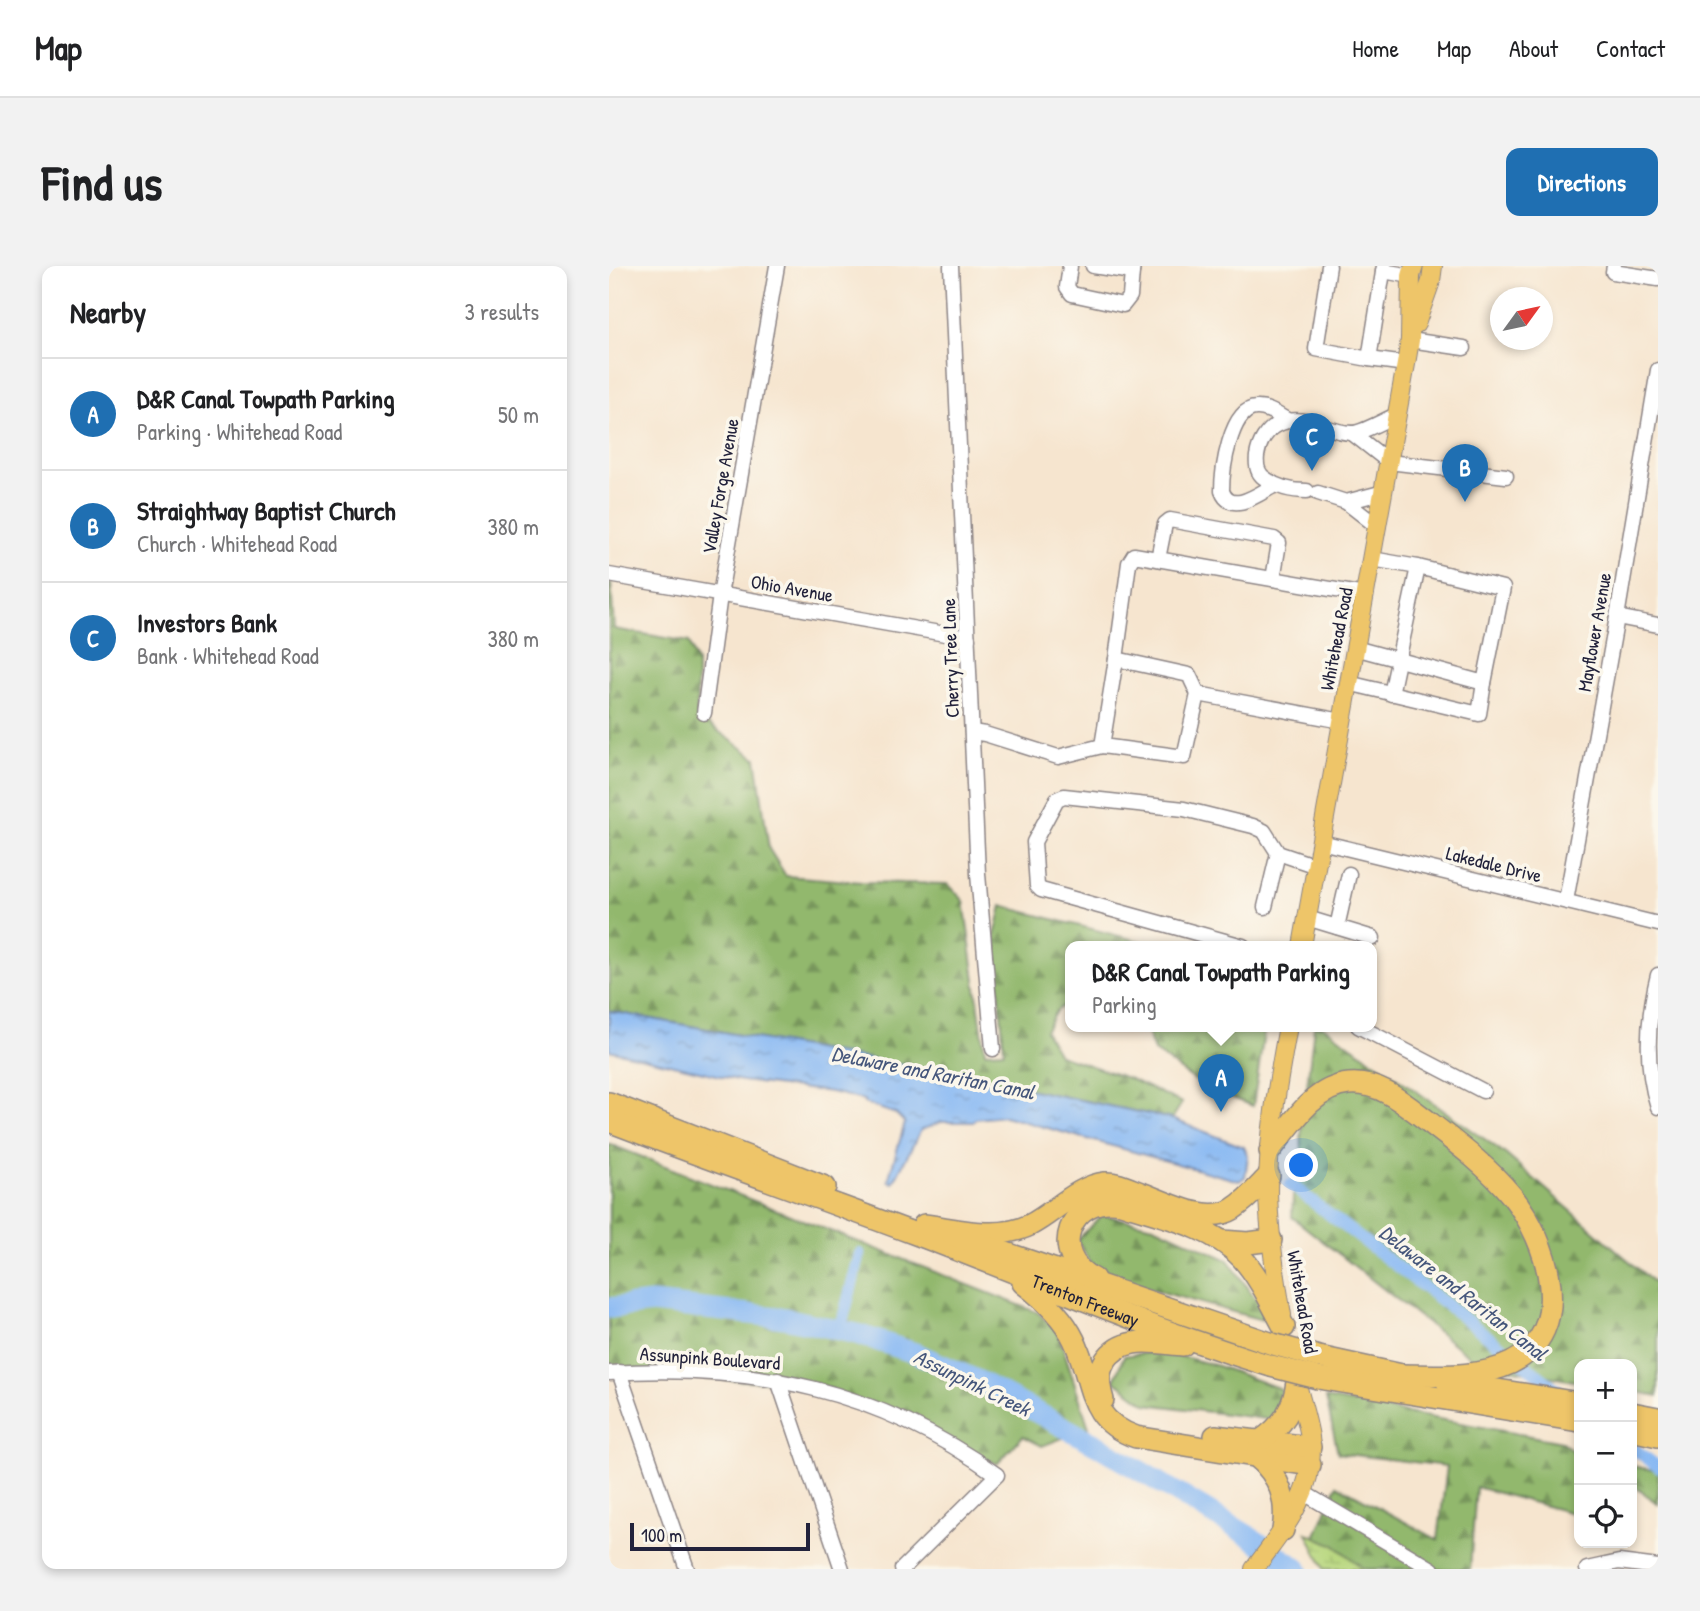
<!DOCTYPE html>
<meta charset="utf-8">
<style>
body{margin:0;font-family:"Patrick Hand",sans-serif;background:#f2f2f2;color:#202124}
.controls{position:absolute;right:21px;bottom:21px;display:grid;overflow:hidden;border-radius:14px;box-shadow:0 4px 10px #0003}
.controls button{width:63px;height:63px;display:grid;place-items:center;padding:0;border:0;border-bottom:2px solid #e0e0e0;background:#fff;color:#202124;font:35px sans-serif}
.compass{position:absolute;left:881px;top:21px;width:63px;height:63px;border-radius:50%;background:#fff;box-shadow:0 4px 10px #0003;rotate:57deg}
.scale{position:absolute;left:21px;bottom:18px;width:180px;box-sizing:border-box;padding-left:7px;border:4px solid #22223b;border-top:0;font-size:19px;line-height:24px;white-space:nowrap;color:#22223b;-webkit-text-stroke:5px #fbf7ec;paint-order:stroke}
.you{position:absolute;left:693px;top:900px;width:24px;height:24px;margin:-18px;border:5px solid #fff;border-radius:50%;background:#1a73e8;box-shadow:0 0 0 10px #1a73e833}
.badge{display:grid;place-items:center;width:46px;height:46px;border-radius:50%;background:#1f6fb2;color:#fff;font-size:23px;font-weight:700}
.pin{position:absolute;translate:-50% -58px;filter:drop-shadow(0 2px 4px #0008)}
.pin::after{content:'';position:absolute;top:37px;width:24px;height:21px;background:inherit;clip-path:polygon(0 0,100% 0,50% 100%)}
.popup{position:absolute;left:456px;top:675px;width:312px;height:91px;box-sizing:border-box;display:grid;place-content:center;border-radius:14px;background:#fff;filter:drop-shadow(0 2px 5px #0005);font-size:23px;white-space:nowrap;color:#757577}
.popup b{font-size:26px;color:#202124}
.popup::after{content:'';position:absolute;left:50%;top:100%;margin-left:-14px;border:14px solid transparent;border-top-color:#fff}
.list{margin:0;padding:0;list-style:none}
h2{display:flex;justify-content:space-between;align-items:center;height:91px;margin:0;padding:0 28px;font-size:30px}
h2 small{font-size:23px;font-weight:400;color:#757577}
.list li{display:grid;grid-template-columns:46px 1fr auto;gap:21px;align-items:center;box-sizing:border-box;height:112px;padding:0 28px;border-top:2px solid #e0e0e0}
.list b{display:block;font-size:26px;white-space:nowrap}
.list p{margin:0;font-size:23px;white-space:nowrap;color:#757577}
.list em{font-size:23px;font-style:normal;color:#757577}
.icon{flex:none;width:38px;height:38px;fill:none;stroke:currentColor;stroke-width:2;stroke-linecap:round;stroke-linejoin:round}
.map{position:relative;flex:none;width:1049px;height:1303px;overflow:hidden;border-radius:14px}
header{display:flex;align-items:center;gap:42px;box-sizing:border-box;height:98px;padding:0 35px;background:#fff;border-bottom:2px solid #e0e0e0}
header strong{font-size:33px}
nav{display:flex;gap:38px;margin-inline-start:auto;font-size:24px}
.intro{display:flex;align-items:center;justify-content:space-between;box-sizing:border-box;height:168px;padding:0 42px}
h1{margin:0;font-size:49px}
.button{padding:18px 32px;border-radius:14px;background:#1f6fb2;color:#fff;font-size:24px;font-weight:700}
main{display:flex;gap:42px;padding:0 42px}
aside{flex:1;background:#fff;border-radius:14px;box-shadow:0 4px 10px #0003}
.map>svg:first-child{display:block}
</style>
<header>
<strong>Map</strong>
<nav><a>Home</a><a>Map</a><a>About</a><a>Contact</a></nav>
</header>
<div class="intro"><h1>Find us</h1><a class="button">Directions</a></div>
<main>
<aside>
<h2>Nearby<small>3 results</small></h2>
<ul class="list">
<li><span class="badge">A</span><div><b>D&amp;R Canal Towpath Parking</b><p>Parking · Whitehead Road</p></div><em>50 m</em></li>
<li><span class="badge">B</span><div><b>Straightway Baptist Church</b><p>Church · Whitehead Road</p></div><em>380 m</em></li>
<li><span class="badge">C</span><div><b>Investors Bank</b><p>Bank · Whitehead Road</p></div><em>380 m</em></li>
</ul>
</aside>
<div class="map">
<svg width="1049" height="1303" viewBox="0 0 1049 1303">
<defs>
<pattern id="forest-firs" width="22" height="20" patternUnits="userSpaceOnUse" patternTransform="scale(1.75)"><rect width="22" height="20" fill="#92b86d"/><path d="M5 1l3.5 6h-7zM16 11l3.5 6h-7z" fill="#77955b"/></pattern>
<pattern id="wetland-marsh" width="20" height="14" patternUnits="userSpaceOnUse" patternTransform="scale(1.75)"><rect width="20" height="14" fill="#b8d77e"/><path d="M1 5h8M5 5V1M11 12h8M15 12V8" fill="none" stroke="#9eb86e"/></pattern>
<pattern id="water-ripples" width="26" height="14" patternUnits="userSpaceOnUse" patternTransform="scale(1.75)"><rect width="26" height="14" fill="#87b8f3"/><path d="M2 4q2-2 4 0t4 0M15 11q2-2 4 0t4 0" fill="none" stroke="#6e95c6"/></pattern>
</defs>
<rect width="100%" height="100%" fill="#fbf7ec"/>
<filter id="ink" filterUnits="userSpaceOnUse"><feTurbulence type="fractalNoise" baseFrequency=".0143" numOctaves="2"/><feDisplacementMap in="SourceGraphic" scale="14" xChannelSelector="R" yChannelSelector="G"/><feConvolveMatrix kernelMatrix="1 2 1 2 8 2 1 2 1" color-interpolation-filters="sRGB"/></filter>
<filter id="wash" filterUnits="userSpaceOnUse"><feTurbulence type="fractalNoise" baseFrequency=".00686" numOctaves="4" result="noise"/><feDisplacementMap in="SourceGraphic" scale="28" xChannelSelector="R" yChannelSelector="G"/><feGaussianBlur stdDeviation="1.57" result="paint"/><feColorMatrix in="noise" values="0 0 0 0 0 0 0 0 0 0 0 0 0 0 0 0 0 1.4 0 .05"/><feComposite in="paint" operator="in"/></filter>
<g filter="url(#wash)">
<rect width="100%" height="100%" fill="#f6e5cf"/>
<g fill="url(#forest-firs)" stroke="#5a6d54" stroke-width="2">
<path d="M0 316H2L5 363 80 376 88 397V450L147 492 160 583 177 610 253 616 339 618 355 635 376 786 395 785 386 669 393 640 549 680H462L461 735 447 745 436 765 450 789 521 813 573 837 563 853 390 817 0 745Z"/>
<path d="M536 760H656L644 840 594 820 545 785Z"/>
<path d="M705 760H714L894 886 1049 1020V1130L1023 1125V1098H970V1116L869 1097 683 951 685 910 694 912 692 871Z"/>
<path d="M0 878 428 1046 449 1066 480 1162 433 1180 414 1170 388 1198 213 1119 0 1107Z"/>
<path d="M493 949 545 960 619 994 653 1042V1054L488 1008 468 974Z"/>
<path d="M551 1085 606 1099 672 1123 665 1154 537 1138 505 1114 515 1090Z"/>
<path d="M717 1132 953 1176 970 1190V1249L867 1221 861 1303H755L725 1279 706 1271 728 1219 829 1274 838 1200 729 1187Z"/>
<path d="M1023 1200 1049 1205V1238L1023 1218Z"/>
</g>
<path fill="url(#wetland-marsh)" stroke="#6d7c5c" stroke-width="2" d="M698 1267 725 1279 755 1303H715Z"/>
<path fill="url(#water-ripples)" stroke="#546d97" stroke-width="2" d="M0 745 390 817 563 853 635 881 639 890 636 911 630 915 395 850 366 853 364 856H332L312 864 284 917 279 915 296 857 287 848 255 837V834L222 826 133 815 0 784Z"/>
<g fill="none" stroke-linecap="round" stroke-linejoin="round">
<g stroke="#87b8f3" stroke-width="12">
<path d="M682 919 959 1132"/>
<path d="M231 1064 251 988"/>
<path d="M1023 1181 1049 1201"/>
</g>
<path stroke="#87b8f3" stroke-width="21" d="M0 1042 43 1037 176 1052 248 1068 309 1088 370 1115 488 1179 640 1270 689 1303"/>
</g>
</g>
<g filter="url(#ink)">
<g fill="none" stroke-linecap="round" stroke-linejoin="round">
<g stroke="#8c8485" stroke-width="17">
<g id="minor">
<path d="M342 0 369 608 384 783"/>
<path d="M461 0 458 21 463 28 514 39 521 30 523 6"/>
<path d="M484 0 523 6 524 0"/>
<path d="M720 0 707 83 760 93"/>
<path d="M775 0 760 93 797 98"/>
<path d="M1005 0 1004 6 1049 13"/>
<path d="M774 5 802 10"/>
<path d="M801 74 855 82"/>
<path d="M743 167 780 196 897 210"/>
<path d="M666 219C651 227 622 250 613 225 613 205 621 143 647 142 658 141 669 149 678 154"/>
<path d="M698 225C682 225 669 222 657 213 648 208 647 199 648 190 650 177 657 165 668 159 694 145 716 166 742 167 751 168 776 154 787 149"/>
<path d="M709 227 737 236 769 261"/>
<path d="M737 236 775 226"/>
<path d="M549 293 556 258 561 254 665 273 670 277 664 313"/>
<path d="M0 309 359 372"/>
<path d="M1008 351 1049 359"/>
<path d="M746 382 875 417 894 322 809 301 763 293"/>
<path d="M739 417 870 448 875 417"/>
<path d="M782 428 809 301"/>
<path d="M95 447 111 329 168 0"/>
<path d="M733 455 589 428 580 409 507 393 520 297 525 289 756 329"/>
<path d="M363 466 376 468 449 491 493 480 575 491 589 428"/>
<path d="M493 480 507 393"/>
<path d="M712 576 1049 658"/>
<path d="M957 635 1008 351 1049 104"/>
<path d="M656 641 669 587"/>
<path d="M698 652 764 672"/>
<path d="M728 661 740 608"/>
<path d="M634 680 432 624 428 620 425 576 448 533 455 530 575 543 644 560 655 565 669 587 707 600"/>
<path d="M1049 709C1038 753 1035 797 1049 841"/>
<path d="M749 760 874 825"/>
<path d="M10 1106 78 1303"/>
<path d="M0 1107C146 1098 268 1123 388 1209L293 1303"/>
<path d="M169 1114 233 1303"/>
<path d="M695 1227 823 1303"/>
<path d="M978 1303 1010 1296 1049 1301"/>
</g>
</g>
<g stroke="#8c8485" stroke-width="20">
<g id="major">
<path d="M807 58 822 15 824 0"/>
<path d="M693 680 797 98 801 74 802 10 805 0"/>
<path d="M673 1049C666 1008 660 968 659 926 659 870 669 815 679 760"/>
<path d="M645 1303C675 1263 708 1225 701 1171 698 1153 692 1135 688 1118"/>
</g>
</g>
<g stroke="#8c8485" stroke-width="24">
<g id="highway">
<path d="M0 837 216 921"/>
<path id="s1" d="M0 855C101 894 203 929 304 967 423 1012 540 1063 662 1100"/>
<path d="M661 885C682 859 704 821 740 818 771 815 797 839 820 856 850 879 879 901 903 930 939 975 968 1065 902 1097 869 1113 826 1109 791 1109"/>
<path d="M315 959C349 963 388 975 421 959 445 947 468 920 496 917 508 916 521 923 532 927 558 936 598 959 624 943 638 934 649 921 660 910"/>
<path d="M344 969 664 1078"/>
<path d="M613 975 639 977 662 974"/>
<path d="M485 1013C438 990 460 927 512 937 552 950 603 960 633 992 651 1012 662 1037 675 1061"/>
<path d="M414 1017C435 1033 454 1051 465 1074 485 1116 476 1153 527 1171L701 1199"/>
<path d="M710 1091 802 1111"/>
<path d="M709 1112 970 1155"/>
<path d="M838 1116 970 1137"/>
<path d="M494 1134C490 1120 488 1108 496 1095 513 1068 547 1077 574 1079"/>
<path d="M1023 1147 1049 1152"/>
<path d="M1023 1164 1049 1170"/>
<path d="M606 1170 701 1181"/>
<path d="M651 1175C674 1160 685 1142 688 1116"/>
<path d="M647 1190C671 1210 679 1234 674 1264"/>
</g>
</g>
<use href="#minor" stroke="#fff" stroke-width="14"/>
<use href="#major" stroke="#eec569" stroke-width="18"/>
<use href="#highway" stroke="#eec569" stroke-width="21"/>
<g stroke="#8c8485" stroke-width="24" stroke-linecap="butt">
<g id="highway-bridge">
<path d="M664 1078 710 1091"/>
<path d="M662 1100 709 1112"/>
</g>
</g>
<use href="#highway-bridge" stroke="#eec569" stroke-width="21"/>
</g>
</g>
<g text-anchor="middle" stroke-width="7" stroke-linejoin="round" paint-order="stroke">
<g font-size="19" fill="#22223b" stroke="#fbf7ec">
<text transform="translate(111 220) rotate(-80)" y="7">Valley Forge Avenue</text>
<text transform="translate(183 322) rotate(10)" y="7">Ohio Avenue</text>
<text transform="translate(985 366) rotate(-80)" y="7">Mayflower Avenue</text>
<text transform="translate(727 373) rotate(-79)" y="7">Whitehead Road</text>
<text transform="translate(341 392) rotate(-92)" y="7">Cherry Tree Lane</text>
<text transform="translate(885 598) rotate(14)" y="7">Lakedale Drive</text>
<text dy="7" stroke="none"><textPath href="#s1" startOffset="509">Trenton Freeway</textPath></text>
<text transform="translate(694 1036) rotate(80)" y="7">Whitehead Road</text>
<text transform="translate(101 1092) rotate(4)" y="7">Assunpink Boulevard</text>
</g>
<g font-size="21" font-style="italic" fill="#45567b" stroke="#fbf7ec">
<text transform="translate(324 807) rotate(11)" y="7">Delaware and Raritan Canal</text>
<text transform="translate(854 1027) rotate(38)" y="7">Delaware and Raritan Canal</text>
<text transform="translate(363 1117) rotate(26)" y="7">Assunpink Creek</text>
</g>
</g>
</svg>
<div class="controls">
<button>+</button>
<button>−</button>
<button><svg class="icon" aria-label="locate" viewBox="0 0 24 24"><circle cx="12" cy="12" r="6"/><path d="M12 2v4M12 18v4M2 12h4M18 12h4"/></svg></button>
</div>
<svg class="compass" viewBox="-18 -18 36 36"><path d="M0-13l5 13h-10z" fill="#e53935"/><path d="M0 13l5-13h-10z" fill="#757577"/></svg>
<div class="scale">100 m</div>
<div class="you"></div>
<div class="pin badge" style="left:612px;top:846px">A</div>
<div class="popup"><b>D&amp;R Canal Towpath Parking</b>Parking</div>
<div class="pin badge" style="left:856px;top:236px">B</div>
<div class="pin badge" style="left:703px;top:205px">C</div>
</div>
</main>
